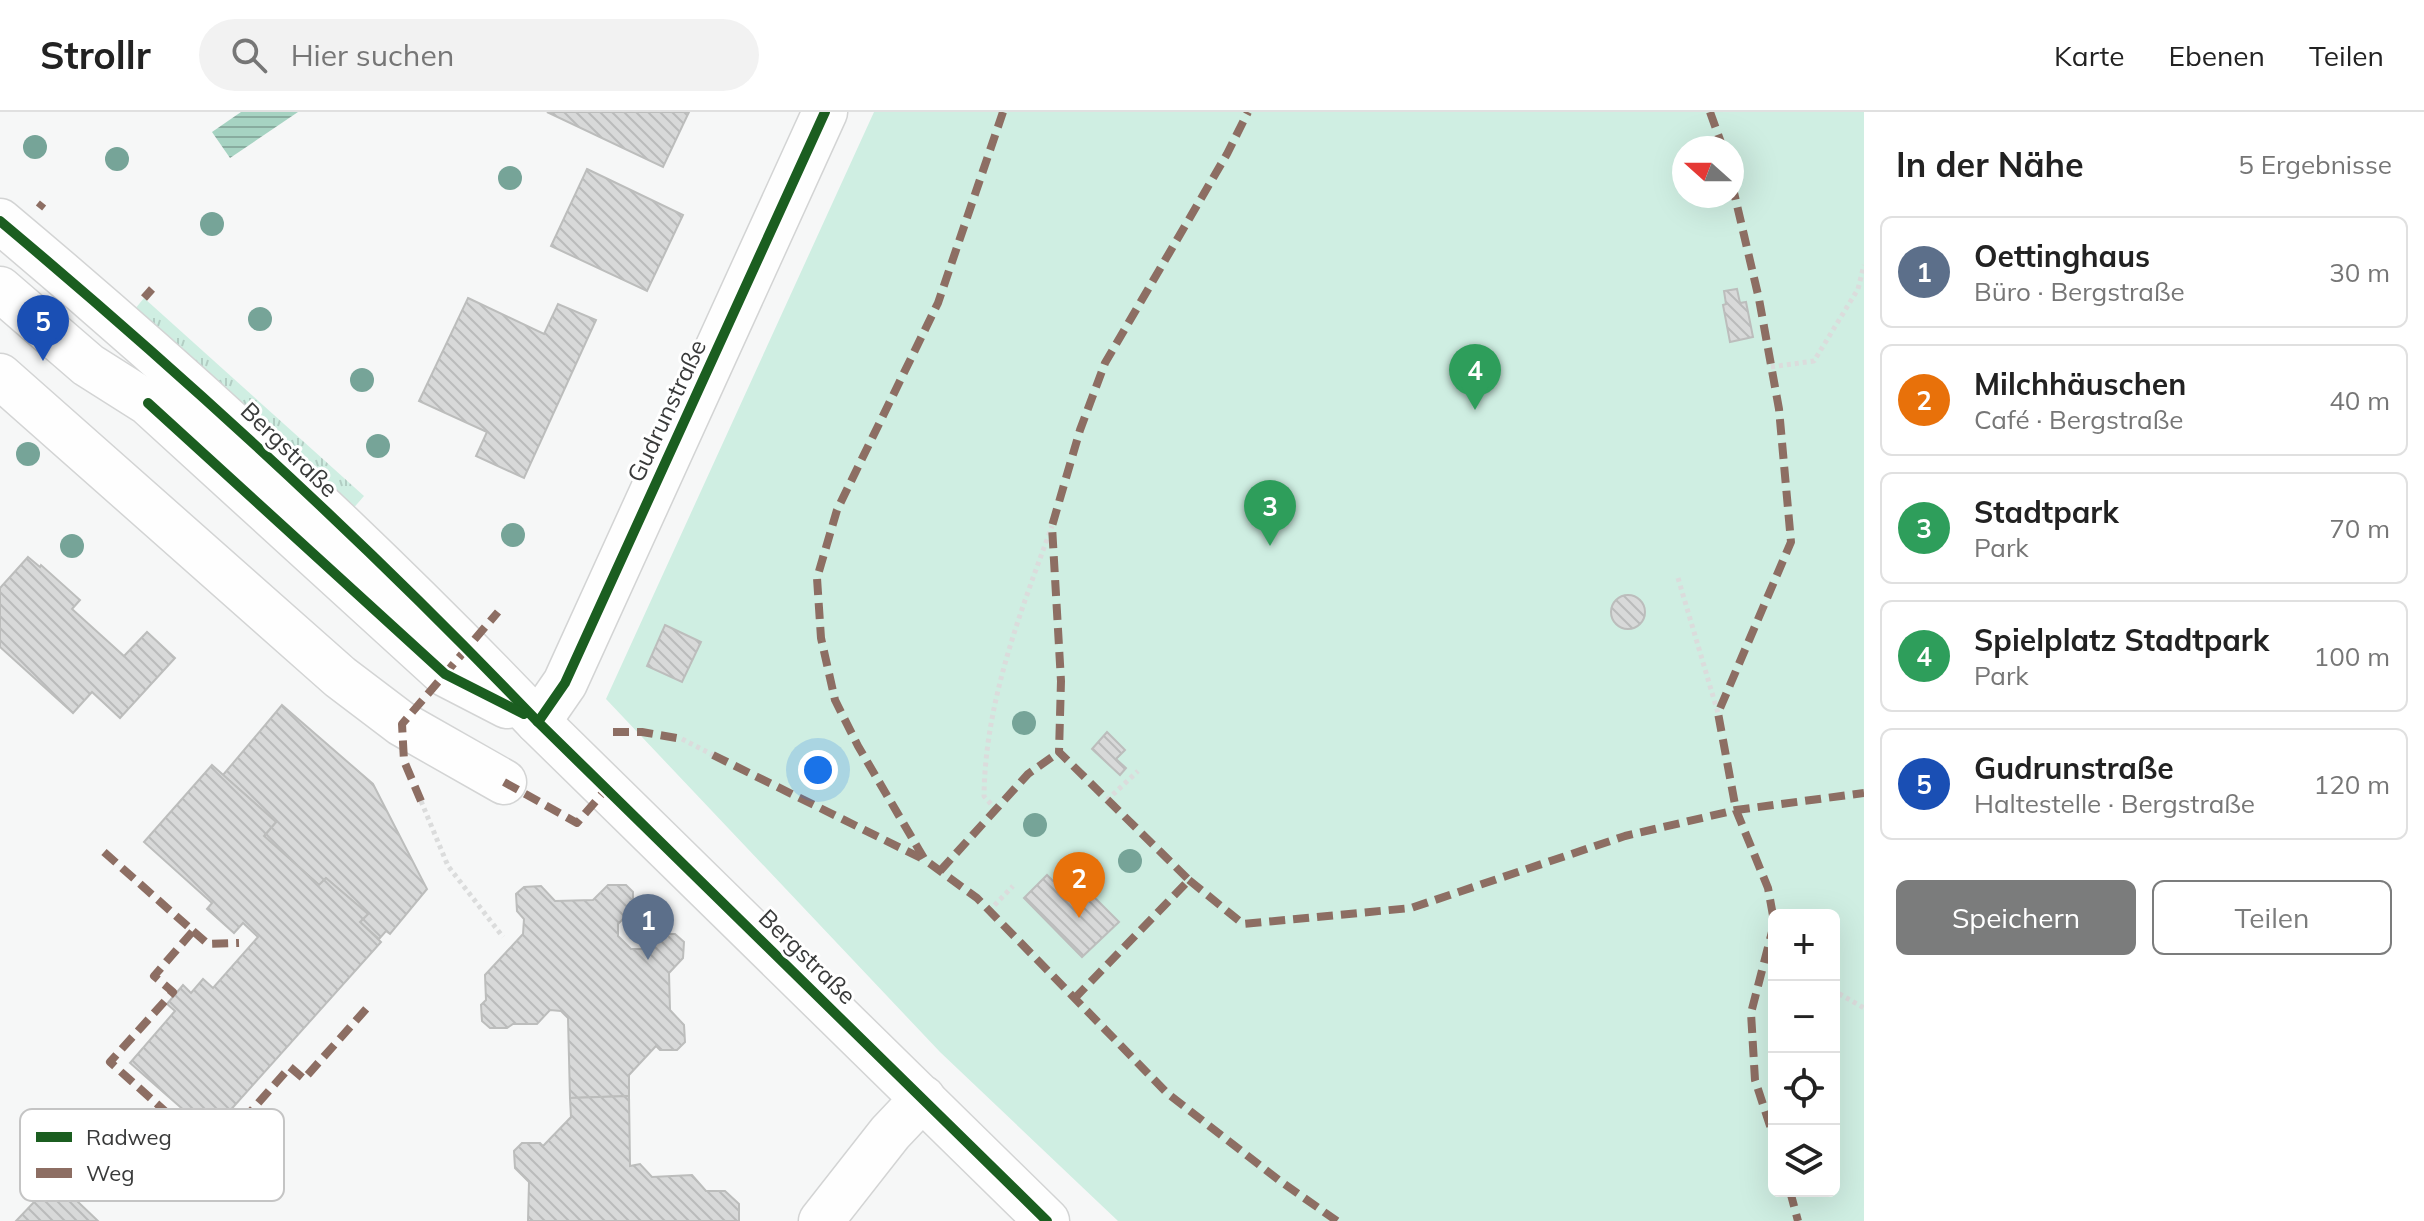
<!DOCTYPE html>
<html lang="de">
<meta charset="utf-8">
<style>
body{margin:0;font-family:Mulish,sans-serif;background:#f2f2f2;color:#222}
.controls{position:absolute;right:24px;bottom:24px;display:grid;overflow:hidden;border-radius:12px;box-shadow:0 8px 32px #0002}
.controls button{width:72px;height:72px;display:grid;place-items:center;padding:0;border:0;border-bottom:2px solid #e0e0e0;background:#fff;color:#222;font:40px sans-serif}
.compass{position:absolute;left:1672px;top:24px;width:72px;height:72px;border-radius:50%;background:#fff;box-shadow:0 8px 32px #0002;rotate:291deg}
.you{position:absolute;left:818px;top:658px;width:28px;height:28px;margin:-20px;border:6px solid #fff;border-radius:50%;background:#1a73e8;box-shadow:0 0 0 12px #1a73e833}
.badge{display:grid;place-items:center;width:52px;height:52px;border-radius:50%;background:#7b7c7c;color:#fff;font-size:26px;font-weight:700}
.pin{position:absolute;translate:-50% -66px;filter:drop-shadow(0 2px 4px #0008)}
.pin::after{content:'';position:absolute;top:42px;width:28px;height:24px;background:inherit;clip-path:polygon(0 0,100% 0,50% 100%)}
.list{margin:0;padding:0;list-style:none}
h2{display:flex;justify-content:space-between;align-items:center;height:104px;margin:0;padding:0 32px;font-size:34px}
h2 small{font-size:26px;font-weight:400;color:#767676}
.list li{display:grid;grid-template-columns:52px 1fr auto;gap:24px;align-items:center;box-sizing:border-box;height:112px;margin:0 16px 16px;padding:0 16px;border:2px solid #e0e0e0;border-radius:12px}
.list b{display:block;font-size:30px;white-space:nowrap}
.list p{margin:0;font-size:26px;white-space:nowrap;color:#767676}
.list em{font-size:26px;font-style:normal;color:#767676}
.actions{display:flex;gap:16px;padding:24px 32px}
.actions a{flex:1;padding:18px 0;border:2px solid #7b7c7c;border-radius:12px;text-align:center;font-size:28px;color:#7b7c7c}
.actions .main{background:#7b7c7c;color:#fff}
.icon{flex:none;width:44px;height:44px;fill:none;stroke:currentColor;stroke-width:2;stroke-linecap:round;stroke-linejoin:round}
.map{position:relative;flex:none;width:1864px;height:1109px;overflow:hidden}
header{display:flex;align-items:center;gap:48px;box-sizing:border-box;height:112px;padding:0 40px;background:#fff;border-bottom:2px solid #e0e0e0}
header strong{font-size:38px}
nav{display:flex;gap:44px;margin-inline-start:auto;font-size:28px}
.search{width:560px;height:72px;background:#f2f2f2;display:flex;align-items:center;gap:20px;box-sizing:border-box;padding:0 28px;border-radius:44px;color:#767676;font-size:30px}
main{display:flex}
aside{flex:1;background:#fff}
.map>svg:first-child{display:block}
</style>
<header>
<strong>Strollr</strong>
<div class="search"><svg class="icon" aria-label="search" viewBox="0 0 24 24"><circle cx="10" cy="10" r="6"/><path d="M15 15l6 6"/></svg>Hier suchen</div>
<nav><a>Karte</a><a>Ebenen</a><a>Teilen</a></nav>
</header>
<main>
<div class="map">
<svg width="1864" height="1109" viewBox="0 0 1864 1109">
<defs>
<pattern id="grass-tufts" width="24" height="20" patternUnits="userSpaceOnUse" patternTransform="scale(2)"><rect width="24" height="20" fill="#cfeee2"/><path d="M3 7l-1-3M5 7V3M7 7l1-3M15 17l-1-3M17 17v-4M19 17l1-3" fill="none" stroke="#b2cdc3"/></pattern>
<pattern id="water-rules" width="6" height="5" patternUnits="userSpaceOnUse" patternTransform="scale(2)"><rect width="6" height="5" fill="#a6d3c2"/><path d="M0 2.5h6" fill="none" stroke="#88ac9f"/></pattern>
<pattern id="building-back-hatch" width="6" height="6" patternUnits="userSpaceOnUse" patternTransform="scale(2)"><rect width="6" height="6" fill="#d8d9d9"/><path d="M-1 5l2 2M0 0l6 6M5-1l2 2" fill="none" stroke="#babbbb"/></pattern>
</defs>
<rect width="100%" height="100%" fill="#f6f7f7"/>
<path fill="url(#grass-tufts)" d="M144 186 364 384 351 399 130 203Z"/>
<path fill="#cfeee2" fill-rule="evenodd" d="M874 0H1864V1109H1118L940 940 606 587ZM1684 36H1732V84H1684ZM1774 803H1834V1079H1774Z"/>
<path fill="url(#water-rules)" d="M241 0H298L230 46 212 20Z"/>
<g fill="url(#building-back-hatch)" stroke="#bcbdbc" stroke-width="2">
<path d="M547 0H689L663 55Z"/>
<path d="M587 57 683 103 647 179 551 134Z"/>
<path d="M1737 177 1740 191 1746 190 1753 225 1730 230 1723 193 1726 192 1724 179Z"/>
<path d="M468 186 544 222 558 192 596 208 524 366 476 344 487 320 419 289Z"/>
<path d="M28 445 40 455 41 453 80 488 72 497 124 544 147 520 175 546 120 606 92 580 73 601 0 535V476Z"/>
<circle cx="1628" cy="500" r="17"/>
<path d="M665 513 701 530 682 570 647 554Z"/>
<path d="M282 593 373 672 427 777 390 822 386 819 379 827 360 810 368 802 326 766 319 773 264 724 276 710 223 663Z"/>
<path d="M1107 620 1125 638 1116 647 1126 656 1120 663 1092 637Z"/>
<path d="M212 653 276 710 264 724 319 773 326 766 368 802 360 810 381 830 210 1021 130 951 175 899 167 892 183 873 191 881 203 867 213 876 258 825 243 811 234 821 207 797 212 791 144 730Z"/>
<path d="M1069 760 1119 810 1082 845 1024 786 1047 763 1053 769Z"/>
<path d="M608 773H626L633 780V797L618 812V824L631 837H644L659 822H675L684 830 683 846 669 861 670 898 684 913 685 930 677 938H660L656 934 629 963V984L570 986 568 906 561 899 550 898 537 912H513L507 916H490L482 909 481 893 486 888 485 863 523 822 524 807 517 799 516 782 524 775 541 774 555 789 593 788Z"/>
<path d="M629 984 630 1054 640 1052 652 1065 692 1063 706 1079H725L739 1092V1109H528L529 1070 515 1056 514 1039 522 1031H540L543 1034 571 1005 570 986Z"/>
<path d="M55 1068 98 1109H16Z"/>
</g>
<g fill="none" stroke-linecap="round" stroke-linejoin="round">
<g stroke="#d3d4d4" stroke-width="47">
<g id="minor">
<path d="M0 109C187 266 369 433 538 610L1047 1109"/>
<path d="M0 177 88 253 148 291 445 562 507 594"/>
<path d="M0 264 340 565 402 612 504 670"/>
<path d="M538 610 565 571 825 0"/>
<path d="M821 1109 890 1021 923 986"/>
</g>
</g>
<g stroke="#dbdcdc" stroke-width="5" stroke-dasharray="4 4" stroke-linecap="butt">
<path d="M1771 255 1814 249 1858 177 1864 153"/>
<path d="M1678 466 1718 601"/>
<path d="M682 627 713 643"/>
<path d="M1107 688 1138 659"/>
<path d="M421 689 448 754 503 825"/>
<path d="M996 698 984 684C985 591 1020 501 1052 414"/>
<path d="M989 799 1013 774"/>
<path d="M1772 821 1774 822"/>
<path d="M1834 876 1836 880 1864 896"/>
</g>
<use href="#minor" stroke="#fefefe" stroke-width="44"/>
<g stroke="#8d6e63" stroke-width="8" stroke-dasharray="16 8" stroke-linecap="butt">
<path d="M1003 0 938 191 837 398 817 466 821 526 835 588 858 634 925 748 977 786 1167 981 1280 1069 1337 1109"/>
<path d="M1710 0 1723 36"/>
<path d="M1732 72 1759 187 1779 297 1791 430 1718 601 1736 698 1768 776 1774 809"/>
<path d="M39 96 43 91"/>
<path d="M144 186 152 177"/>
<path d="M613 620H642L682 627"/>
<path d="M713 643 925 748"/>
<path d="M504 670 577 711 607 676"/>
<path d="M421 689 404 649 402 612 498 500"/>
<path d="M104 740 193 819 154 864 173 880 110 950 213 1042 290 955 304 967 367 896"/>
<path d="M940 759 1028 662 1059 640"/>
<path d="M1189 768 1243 812 1411 796 1625 724 1736 698 1864 681"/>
<path d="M1774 812 1751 901 1755 968 1774 1026"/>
<path d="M193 819 208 832 239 831"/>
<path d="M1074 887 1189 768 1059 640 1061 569 1052 414 1080 318 1105 251 1227 42 1248 0"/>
<path d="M1790 1079 1798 1109"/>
</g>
<g stroke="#fff" stroke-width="15">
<g id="cycleway">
<path d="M0 109C187 266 369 433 538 610L1047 1109"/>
<path d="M148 291 445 562 524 602"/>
<path d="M538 610 565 571 825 0"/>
</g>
</g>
<use href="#cycleway" stroke="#1b5e20" stroke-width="10"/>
</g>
<g fill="#76a498">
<circle cx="35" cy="35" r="12"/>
<circle cx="117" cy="47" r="12"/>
<circle cx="510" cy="66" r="12"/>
<circle cx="212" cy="112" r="12"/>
<circle cx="260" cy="207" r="12"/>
<circle cx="362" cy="268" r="12"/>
<circle cx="378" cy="334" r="12"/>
<circle cx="28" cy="342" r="12"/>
<circle cx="513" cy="423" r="12"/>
<circle cx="72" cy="434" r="12"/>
<circle cx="1024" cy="611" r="12"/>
<circle cx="1035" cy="713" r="12"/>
<circle cx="1130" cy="749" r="12"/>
</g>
<g text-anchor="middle" stroke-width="6" stroke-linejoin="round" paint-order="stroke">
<g font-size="24" fill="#393a3a" stroke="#fff">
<text transform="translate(667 299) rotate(-65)" y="8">Gudrunstraße</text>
<text transform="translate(289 338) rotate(44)" y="8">Bergstraße</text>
<text transform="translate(807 845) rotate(44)" y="8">Bergstraße</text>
</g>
</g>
<rect x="20" y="997" width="264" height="92" rx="12" fill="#fff" stroke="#c4c4c4" stroke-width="2"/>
<rect x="36" y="1020" width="36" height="10" fill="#1b5e20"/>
<rect x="36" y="1056" width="36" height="10" fill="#8d6e63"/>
<g font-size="22" fill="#393a3a">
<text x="86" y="1033">Radweg</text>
<text x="86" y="1069">Weg</text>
</g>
</svg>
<div class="controls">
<button>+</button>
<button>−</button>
<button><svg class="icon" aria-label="locate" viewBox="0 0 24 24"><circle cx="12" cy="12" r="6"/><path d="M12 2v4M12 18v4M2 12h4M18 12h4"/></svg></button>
<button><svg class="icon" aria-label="layers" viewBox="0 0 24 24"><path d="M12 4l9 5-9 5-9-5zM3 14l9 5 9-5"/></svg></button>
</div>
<svg class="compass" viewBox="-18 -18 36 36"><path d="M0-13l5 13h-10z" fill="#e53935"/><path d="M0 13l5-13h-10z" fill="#767676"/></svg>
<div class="you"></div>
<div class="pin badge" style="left:648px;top:848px;background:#5c6f8a">1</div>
<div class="pin badge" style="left:1079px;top:806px;background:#e8710a">2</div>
<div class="pin badge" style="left:1270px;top:434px;background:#2e9e5b">3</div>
<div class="pin badge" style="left:1475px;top:298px;background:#2e9e5b">4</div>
<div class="pin badge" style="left:43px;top:249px;background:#1a4fb4">5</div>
</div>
<aside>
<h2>In der Nähe<small>5 Ergebnisse</small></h2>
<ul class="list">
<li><span class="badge" style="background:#5c6f8a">1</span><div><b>Oettinghaus</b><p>Büro · Bergstraße</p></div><em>30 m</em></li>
<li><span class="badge" style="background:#e8710a">2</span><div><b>Milchhäuschen</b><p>Café · Bergstraße</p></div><em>40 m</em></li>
<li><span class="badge" style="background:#2e9e5b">3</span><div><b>Stadtpark</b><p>Park</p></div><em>70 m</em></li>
<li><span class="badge" style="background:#2e9e5b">4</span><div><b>Spielplatz Stadtpark</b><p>Park</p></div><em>100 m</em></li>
<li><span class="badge" style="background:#1a4fb4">5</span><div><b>Gudrunstraße</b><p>Haltestelle · Bergstraße</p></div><em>120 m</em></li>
</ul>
<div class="actions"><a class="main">Speichern</a><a>Teilen</a></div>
</aside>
</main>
